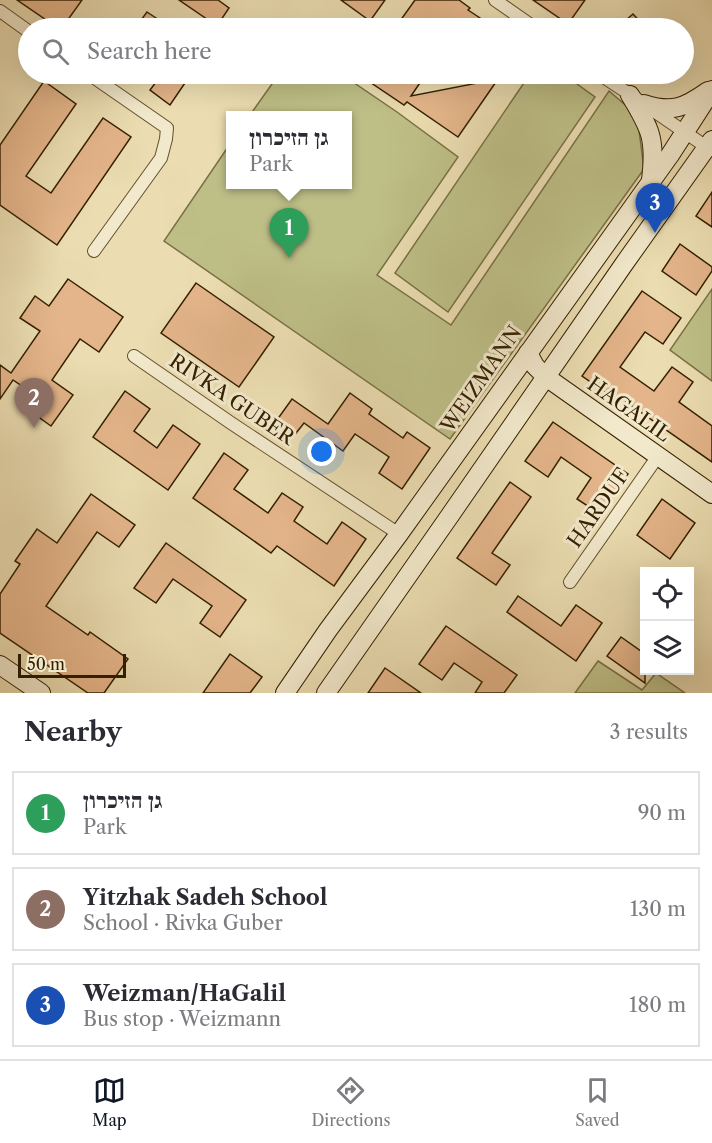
<!DOCTYPE html>
<meta charset="utf-8">
<style>
body{margin:0;font-family:"Libre Caslon Text","Frank Ruhl Libre",serif;background:#f7f7f7;color:#2b2b33}
.controls{position:absolute;right:18px;bottom:18px;display:grid;overflow:hidden;border-radius:0px;box-shadow:0 6px 24px #0002}
.controls button{width:54px;height:54px;display:grid;place-items:center;padding:0;border:0;border-bottom:2px solid #e1e1e2;background:#fff;color:#2b2b33;font:30px sans-serif}
.scale{position:absolute;left:18px;bottom:15px;width:108px;box-sizing:border-box;padding-left:6px;border:3px solid #342000;border-top:0;font-size:16px;line-height:21px;white-space:nowrap;color:#342000;-webkit-text-stroke:4px #f2e9cc;paint-order:stroke}
.you{position:absolute;left:322px;top:452px;width:21px;height:21px;margin:-15px;border:4px solid #fff;border-radius:50%;background:#1a73e8;box-shadow:0 0 0 9px #1a73e833}
.badge{display:grid;place-items:center;width:39px;height:39px;border-radius:50%;background:#111827;color:#fff;font-size:20px;font-weight:700}
.pin{position:absolute;translate:-50% -50px;filter:drop-shadow(0 2px 3px #0008)}
.pin::after{content:'';position:absolute;top:32px;width:21px;height:18px;background:inherit;clip-path:polygon(0 0,100% 0,50% 100%)}
.popup{position:absolute;left:226px;top:111px;width:126px;height:78px;box-sizing:border-box;display:grid;place-content:center;border-radius:0px;background:#fff;filter:drop-shadow(0 2px 4px #0005);font-size:20px;white-space:nowrap;color:#7c7c81}
.popup b{font-size:22px;color:#2b2b33}
.popup::after{content:'';position:absolute;left:50%;top:100%;margin-left:-12px;border:12px solid transparent;border-top-color:#fff}
.list{margin:0;padding:0;list-style:none}
h2{display:flex;justify-content:space-between;align-items:center;height:78px;margin:0;padding:0 24px;font-size:26px}
h2 small{font-size:20px;font-weight:400;color:#7c7c81}
.list li{display:grid;grid-template-columns:39px 1fr auto;gap:18px;align-items:center;box-sizing:border-box;height:84px;margin:0 12px 12px;padding:0 12px;border:2px solid #e1e1e2;border-radius:0px}
.list b{display:block;font-size:22px;white-space:nowrap}
.list p{margin:0;font-size:20px;white-space:nowrap;color:#7c7c81}
.list em{font-size:20px;font-style:normal;color:#7c7c81}
.icon{flex:none;width:33px;height:33px;fill:none;stroke:currentColor;stroke-width:2;stroke-linecap:round;stroke-linejoin:round}
.map{position:relative;flex:none;width:712px;height:693px;overflow:hidden}
.search{position:absolute;background:#fff;box-shadow:0 6px 24px #0002;left:18px;right:18px;top:18px;height:66px;display:flex;align-items:center;gap:15px;box-sizing:border-box;padding:0 21px;border-radius:33px;color:#7c7c81;font-size:22px}
.sheet{height:366px;background:#fff}
nav{display:flex;justify-content:space-around;align-items:center;box-sizing:border-box;height:84px;border-top:2px solid #e1e1e2;background:#fff;font-size:16px;color:#7c7c81}
nav a{display:grid;justify-items:center;gap:3px}
nav .on{color:#111827}
.map>svg:first-child{display:block}
</style>
<div class="map">
<svg width="712" height="693" viewBox="0 0 712 693">
<rect width="100%" height="100%" fill="#ebddb1"/>
<filter id="stains"><feTurbulence type="fractalNoise" baseFrequency=".00333" numOctaves="4"/><feColorMatrix values="0 0 0 0 .2 0 0 0 0 .09 0 0 0 0 .02 0 0 0 .5 -.17"/></filter>
<radialGradient id="worn" r=".72"><stop offset=".6" stop-color="#630" stop-opacity="0"/><stop offset="1" stop-color="#630" stop-opacity=".3"/></radialGradient>
<g fill="#bebf87" stroke="#797044" stroke-width="1.5">
<path d="M279 74H341L397 112 458 157 377 275 451 325 609 91 637 115 644 169 450 439 164 241 230 144V184H348V116L250 115Z"/>
<path d="M530 74H563L595 97 448 312 395 273Z"/>
<path d="M712 289V381L670 350Z"/>
<path d="M598 661 642 690 656 673 685 693H575Z"/>
</g>
<g fill="#e4b58a" stroke="#342000" stroke-width="1.5">
<path d="M17 0H82L62 28H58Z"/>
<path d="M179 0H218L229 8 217 26Z"/>
<path d="M341 0H385L370 21Z"/>
<path d="M415 0H459L470 8 468 10 495 28H395Z"/>
<path d="M533 0H585L568 24Z"/>
<path d="M147 12 171 28H135Z"/>
<path d="M633 14 646 28H617Z"/>
<path d="M162 74H171L185 83 170 105 150 90Z"/>
<path d="M358 74H426L411 96 498 79 458 137 407 102 404 105Z"/>
<path d="M44 81 76 104 26 176 51 193 103 118 131 137 57 245 0 205V145Z"/>
<path d="M712 192V227L696 216Z"/>
<path d="M680 244 712 267V271L696 295 662 271Z"/>
<path d="M68 279 123 317 99 352 80 339 52 380 73 395 51 426 26 408 35 395 13 380 0 399V365L11 373 40 331 20 318 35 296 49 306Z"/>
<path d="M196 283 274 337 239 387 161 333Z"/>
<path d="M642 291 681 318 663 344 645 332 620 367 654 391 672 367 693 382 679 402 712 426V462L626 402 624 405 582 376Z"/>
<path d="M125 391 150 409 134 431 157 448 173 425 200 444 168 490 93 437Z"/>
<path d="M350 393 372 409 369 414 403 438 407 432 430 448 402 489 379 473 389 457 355 434 343 451 304 423 293 437 274 424 292 399 328 424Z"/>
<path d="M553 422 628 474 600 514 577 499 591 478 561 457 548 477 525 461Z"/>
<path d="M224 453 248 470 234 489 268 513 282 493 303 507 294 521 327 544 342 522 366 539 334 586 277 546 271 553 193 498Z"/>
<path d="M510 482 531 497 492 553 510 565 496 585 457 558Z"/>
<path d="M91 494 135 525 119 547 97 532 46 606 88 635 90 632 128 659 104 693H88L0 633V594L20 564 15 561 37 529 57 543Z"/>
<path d="M662 499 695 523 670 559 637 535Z"/>
<path d="M166 543 246 600 220 637 200 623 212 606 173 579 156 603 134 588Z"/>
<path d="M518 596 561 626 576 605 602 623 576 661 507 612Z"/>
<path d="M446 626 517 675 504 693H475L482 682 454 663 442 680 419 664Z"/>
<path d="M621 637 645 654V683L607 656Z"/>
<path d="M230 654 262 677 250 693H203Z"/>
<path d="M385 668 421 693H368Z"/>
</g>
<g fill="none" stroke-linecap="round" stroke-linejoin="round">
<g stroke="#624f2c" stroke-width="14">
<g id="street">
<path d="M495 0 535 28"/>
<path d="M0 11 28 31"/>
<path d="M89 74 167 128 166 139 161 158 94 251"/>
<path d="M599 74 637 99"/>
<path d="M651 109 711 150"/>
<path d="M134 356 231 423 399 534"/>
<path d="M570 582 658 456"/>
</g>
</g>
<g stroke="#342000" stroke-width="20">
<g id="secondary">
<path d="M630 95C651 129 656 140 651 180"/>
<path d="M644 104C672 113 684 108 708 91"/>
<path d="M528 353 535 366 546 377 712 494"/>
<path d="M0 665 41 693"/>
<path d="M285 693 328 630 399 534 670 155 712 90"/>
<path d="M326 693 451 514 624 264 712 140"/>
</g>
</g>
<use href="#street" stroke="#f2e9cc" stroke-width="12"/>
<use href="#secondary" stroke="#f2e9cc" stroke-width="18"/>
</g>
<g text-anchor="middle" stroke-width="6" stroke-linejoin="round" paint-order="stroke">
<g font-size="20" fill="#342000" stroke="#f2e9cc">
<text transform="translate(481 379) rotate(-55)" y="7">WEIZMANN</text>
<text transform="translate(232 399) rotate(34)" y="7">RIVKA GUBER</text>
<text transform="translate(629 409) rotate(35)" y="7">HAGALIL</text>
<text transform="translate(598 508) rotate(-55)" y="7">HARDUF</text>
</g>
</g>
<rect width="100%" height="100%" filter="url(#stains)"/>
<rect width="100%" height="100%" fill="url(#worn)"/>
</svg>
<div class="controls">
<button><svg class="icon" aria-label="locate" viewBox="0 0 24 24"><circle cx="12" cy="12" r="6"/><path d="M12 2v4M12 18v4M2 12h4M18 12h4"/></svg></button>
<button><svg class="icon" aria-label="layers" viewBox="0 0 24 24"><path d="M12 4l9 5-9 5-9-5zM3 14l9 5 9-5"/></svg></button>
</div>
<div class="scale">50 m</div>
<div class="you"></div>
<div class="pin badge" style="left:289px;top:258px;background:#2e9e5b">1</div>
<div class="popup"><b>גן הזיכרון</b>Park</div>
<div class="pin badge" style="left:34px;top:428px;background:#8d6e63">2</div>
<div class="pin badge" style="left:655px;top:233px;background:#1a4fb4">3</div>
<div class="search"><svg class="icon" aria-label="search" viewBox="0 0 24 24"><circle cx="10" cy="10" r="6"/><path d="M15 15l6 6"/></svg>Search here</div>
</div>
<section class="sheet">
<h2>Nearby<small>3 results</small></h2>
<ul class="list">
<li><span class="badge" style="background:#2e9e5b">1</span><div><b>גן הזיכרון</b><p>Park</p></div><em>90 m</em></li>
<li><span class="badge" style="background:#8d6e63">2</span><div><b>Yitzhak Sadeh School</b><p>School · Rivka Guber</p></div><em>130 m</em></li>
<li><span class="badge" style="background:#1a4fb4">3</span><div><b>Weizman/HaGalil</b><p>Bus stop · Weizmann</p></div><em>180 m</em></li>
</ul>
</section>
<nav>
<a class="on"><svg class="icon" aria-label="map" viewBox="0 0 24 24"><path d="M3 6l6-2 6 2 6-2v14l-6 2-6-2-6 2zM9 4v14M15 6v14"/></svg>Map</a>
<a><svg class="icon" aria-label="directions" viewBox="0 0 24 24"><path d="M12 3l9 9-9 9-9-9zM9 14v-3h6M13 9l2 2-2 2"/></svg>Directions</a>
<a><svg class="icon" aria-label="saved" viewBox="0 0 24 24"><path d="M7 4h10v16l-5-4-5 4z"/></svg>Saved</a>
</nav>
